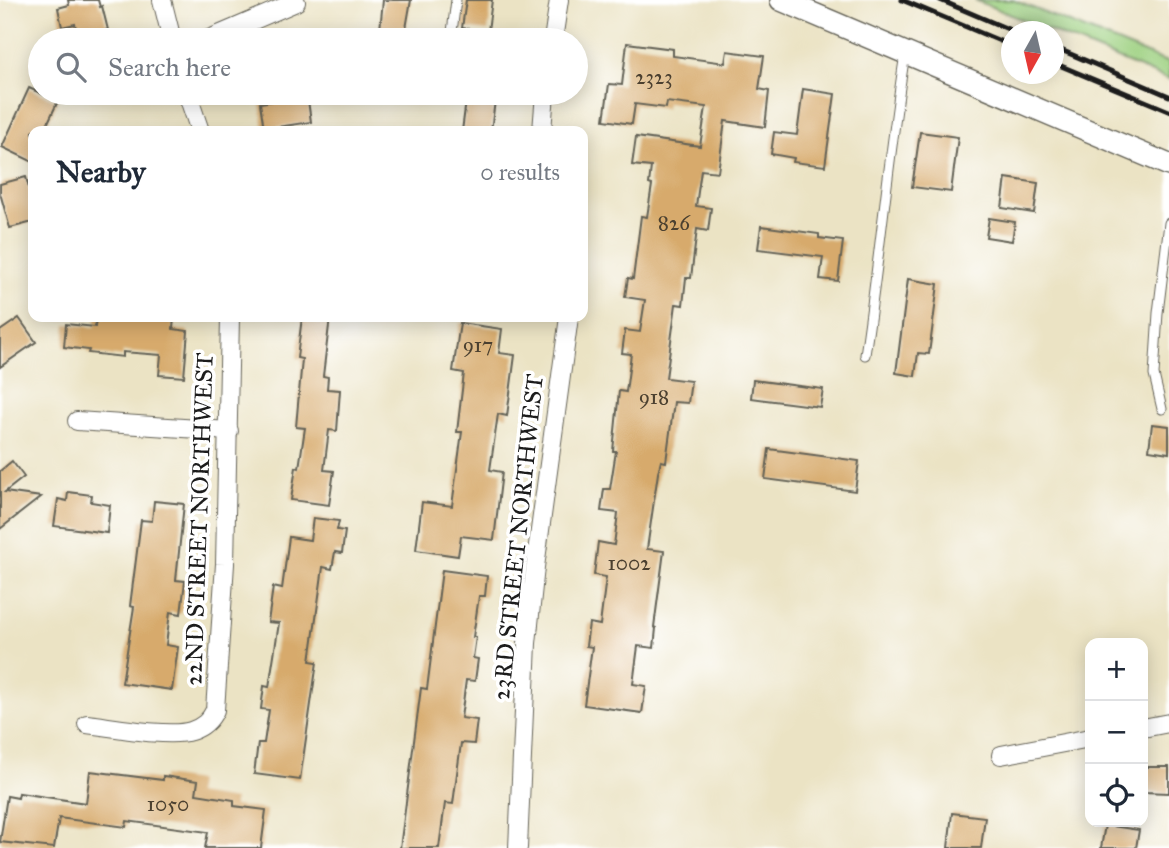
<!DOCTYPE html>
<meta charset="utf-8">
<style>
body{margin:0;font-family:"IM FELL Great Primer",serif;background:#f6f6f7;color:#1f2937}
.controls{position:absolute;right:21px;bottom:21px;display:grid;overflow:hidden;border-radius:14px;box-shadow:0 4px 18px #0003}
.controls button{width:63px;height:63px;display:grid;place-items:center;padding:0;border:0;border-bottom:2px solid #e0e1e3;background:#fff;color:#1f2937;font:35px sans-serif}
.compass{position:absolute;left:1001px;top:21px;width:63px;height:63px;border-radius:50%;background:#fff;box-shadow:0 4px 18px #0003;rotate:188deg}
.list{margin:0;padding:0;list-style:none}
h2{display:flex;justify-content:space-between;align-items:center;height:91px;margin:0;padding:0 28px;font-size:30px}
h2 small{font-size:23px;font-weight:400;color:#747a83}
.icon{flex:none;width:38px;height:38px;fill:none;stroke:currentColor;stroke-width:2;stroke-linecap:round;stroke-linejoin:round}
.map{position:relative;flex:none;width:1169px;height:848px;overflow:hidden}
.search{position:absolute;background:#fff;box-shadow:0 4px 18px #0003;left:28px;top:28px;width:560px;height:77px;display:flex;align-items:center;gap:18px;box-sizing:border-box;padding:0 24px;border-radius:38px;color:#747a83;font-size:26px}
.panel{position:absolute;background:#fff;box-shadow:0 4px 18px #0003;left:28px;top:126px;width:560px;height:196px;border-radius:14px}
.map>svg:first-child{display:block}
</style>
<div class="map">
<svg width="1169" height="848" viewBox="0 0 1169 848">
<rect width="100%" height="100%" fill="#fff"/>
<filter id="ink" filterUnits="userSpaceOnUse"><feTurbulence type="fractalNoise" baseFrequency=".0143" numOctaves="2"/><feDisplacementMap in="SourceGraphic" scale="14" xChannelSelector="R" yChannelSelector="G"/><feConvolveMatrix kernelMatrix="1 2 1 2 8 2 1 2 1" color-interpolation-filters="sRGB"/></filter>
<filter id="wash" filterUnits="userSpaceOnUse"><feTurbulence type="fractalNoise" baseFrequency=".00686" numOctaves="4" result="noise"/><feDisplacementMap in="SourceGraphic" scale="28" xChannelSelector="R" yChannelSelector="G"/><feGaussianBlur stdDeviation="1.57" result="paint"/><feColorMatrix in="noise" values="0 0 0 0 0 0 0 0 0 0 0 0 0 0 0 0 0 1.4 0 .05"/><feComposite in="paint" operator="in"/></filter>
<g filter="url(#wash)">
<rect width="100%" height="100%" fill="#ebe3c4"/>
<path fill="#9dd080" stroke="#5c764e" stroke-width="2" d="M975 0H1013L1169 63V80Z"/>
<g id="blocks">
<g fill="#d7aa6c">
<path d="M68 0H98L100 7 102 6 108 30H106L107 37 93 40H79L75 24 62 27 58 8 69 5Z"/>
<path d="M383 0H411L404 40H379Z"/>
<path d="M466 0H492L488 31 462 28Z"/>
<path d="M627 43 673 49V56L725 63 727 51 764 56 759 89 769 91 765 127 725 121 718 172 701 170 696 206 711 208 708 231 697 229 691 278H686L683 305 676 304 666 378 691 381 688 403 674 402 666 462 661 461 658 473 647 549 664 551 654 627 656 628 654 648 638 646 633 684 646 686 642 713 584 705 592 647 586 646 589 623 600 625 606 577 594 575 598 542 614 545 618 513 601 511 604 489H610L616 451H613L619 391 626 392 631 354 622 353 625 330 640 332 645 300 625 297 628 278 633 279 641 216 647 217 652 185 649 184 651 167 632 165 636 137 700 146 706 107 667 102 666 108 635 104 632 124 604 120 609 84 622 85Z"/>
<path d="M29 88 58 101 44 131H33V162L2 147Z"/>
<path d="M803 89 835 94 825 166 793 162 794 158 771 154 774 132 797 135Z"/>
<path d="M280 93H307L311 122 264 129 260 103 281 100Z"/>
<path d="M467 93H496L491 131H462Z"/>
<path d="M920 132 958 137 951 192 912 187Z"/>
<path d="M26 177 33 203V222L10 228 0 193V184Z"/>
<path d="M1006 178 1038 183 1034 213 1002 208Z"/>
<path d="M989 218 1015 222 1012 241 986 237Z"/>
<path d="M761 226 819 234V238L843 241 838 281 820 279 823 257 758 249Z"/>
<path d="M908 279 938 284 929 354 918 353 915 376 896 373Z"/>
<path d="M96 317H174L173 329 188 331 184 377 159 375 161 355 123 352V357L88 353 89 350 64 347 66 324 95 327Z"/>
<path d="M302 317H330L323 376 328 377 327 389 340 390 337 431 329 430 324 470 334 471 329 505 291 500 296 467 299 468 305 428 296 427 302 359 297 358Z"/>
<path d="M19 318 36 342 0 367V331Z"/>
<path d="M460 323 502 329 499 353 515 355 507 416 498 414 490 470 502 472 494 540 461 536 458 556 416 550 422 502 452 506 462 432H457L464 373 453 371Z"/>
<path d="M753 380 823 389 820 407 751 398Z"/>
<path d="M1152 424 1169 426V453L1149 450Z"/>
<path d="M769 449 859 461 855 491 765 479Z"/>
<path d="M12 461 24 477 5 492 41 497 0 529V471Z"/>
<path d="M68 492 92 495 91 502 110 505 107 533 54 526 58 499 67 501Z"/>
<path d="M154 501 184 504 176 580 185 581 181 614 170 612 166 645 178 647 172 690 122 683 134 607 130 606 141 520 152 521Z"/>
<path d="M313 518 339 521 337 530 345 531 342 553 335 552 332 569 323 567 310 661 317 662 300 780 254 774 258 743H264L269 710 261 709 264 686 269 687 279 623 268 622 273 587 282 589 289 537 310 540Z"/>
<path d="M442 570 487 576 485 596H479L473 637H476L473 658 478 659 475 681 466 680 461 718 477 720 474 744 461 743 453 804 445 803 439 848H400L421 688 427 689Z"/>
<path d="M1144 767H1169V793L1143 792Z"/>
<path d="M90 771 163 780V776L198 781 196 794 234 800V806L266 810 261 848H205L208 832 127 821 126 827 59 818 54 848 0 842 7 796 18 798 19 793 86 803Z"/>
<path d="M952 813 985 817 981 848H948Z"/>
<path d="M1105 825 1139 830 1136 848H1101Z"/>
</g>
</g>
</g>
<g filter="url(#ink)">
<use href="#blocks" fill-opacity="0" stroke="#646257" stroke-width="2"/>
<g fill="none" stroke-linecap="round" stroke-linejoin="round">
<g stroke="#646257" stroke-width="11">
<g id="service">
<path d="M451 40 456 0"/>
<path d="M865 355C880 255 889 154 905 54"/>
<path d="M1162 409 1154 375 1158 313 1169 223"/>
</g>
</g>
<g stroke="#646257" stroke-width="20">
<g id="minor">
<path d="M162 0 172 40"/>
<path d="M207 40 296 2"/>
<path d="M553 40 559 0"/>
<path d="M187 93 200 131"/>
<path d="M542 131 545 93"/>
<path d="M77 421 229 431"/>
<path d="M87 724C113 727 169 738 191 731 203 727 210 721 215 710L225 564 230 317"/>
<path d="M1143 728 1169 723"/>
<path d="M1001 755 1090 738"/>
<path d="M518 848 527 643 535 567 569 317"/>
</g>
</g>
<g stroke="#646257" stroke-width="24">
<path id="tertiary" d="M781 0 1169 165"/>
</g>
<use href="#service" stroke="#fff" stroke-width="9"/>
<use href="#minor" stroke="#fff" stroke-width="18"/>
<use href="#tertiary" stroke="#fff" stroke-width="21"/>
<g stroke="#1c1c1c" stroke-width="5">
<path d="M902 0 1012 46"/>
<path d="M940 0 1015 32"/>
<path d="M1054 47 1169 96"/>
<path d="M1054 63 1169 111"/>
</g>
</g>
</g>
<g text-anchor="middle" stroke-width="7" stroke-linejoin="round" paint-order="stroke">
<g font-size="21" fill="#4b4030">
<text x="654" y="84">2323</text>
<text x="674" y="230">826</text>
<text x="478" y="352">917</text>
<text x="654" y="404">918</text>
<text x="629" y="570">1002</text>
<text x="168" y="811">1050</text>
</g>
<g font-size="24" fill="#1c1c1c" stroke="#fff">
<text transform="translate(199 519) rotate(-88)" y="8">22ND STREET NORTHWEST</text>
<text transform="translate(518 537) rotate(-84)" y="8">23RD STREET NORTHWEST</text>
</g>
</g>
</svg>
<div class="controls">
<button>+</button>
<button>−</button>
<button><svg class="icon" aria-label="locate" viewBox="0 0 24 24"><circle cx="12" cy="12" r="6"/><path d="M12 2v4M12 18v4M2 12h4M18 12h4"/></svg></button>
</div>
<svg class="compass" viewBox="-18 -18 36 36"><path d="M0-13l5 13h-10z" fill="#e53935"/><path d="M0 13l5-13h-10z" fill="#747a83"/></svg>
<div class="search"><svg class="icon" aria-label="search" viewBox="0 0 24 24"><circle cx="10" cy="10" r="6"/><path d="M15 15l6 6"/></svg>Search here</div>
<section class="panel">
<h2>Nearby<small>0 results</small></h2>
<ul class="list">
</ul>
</section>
</div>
